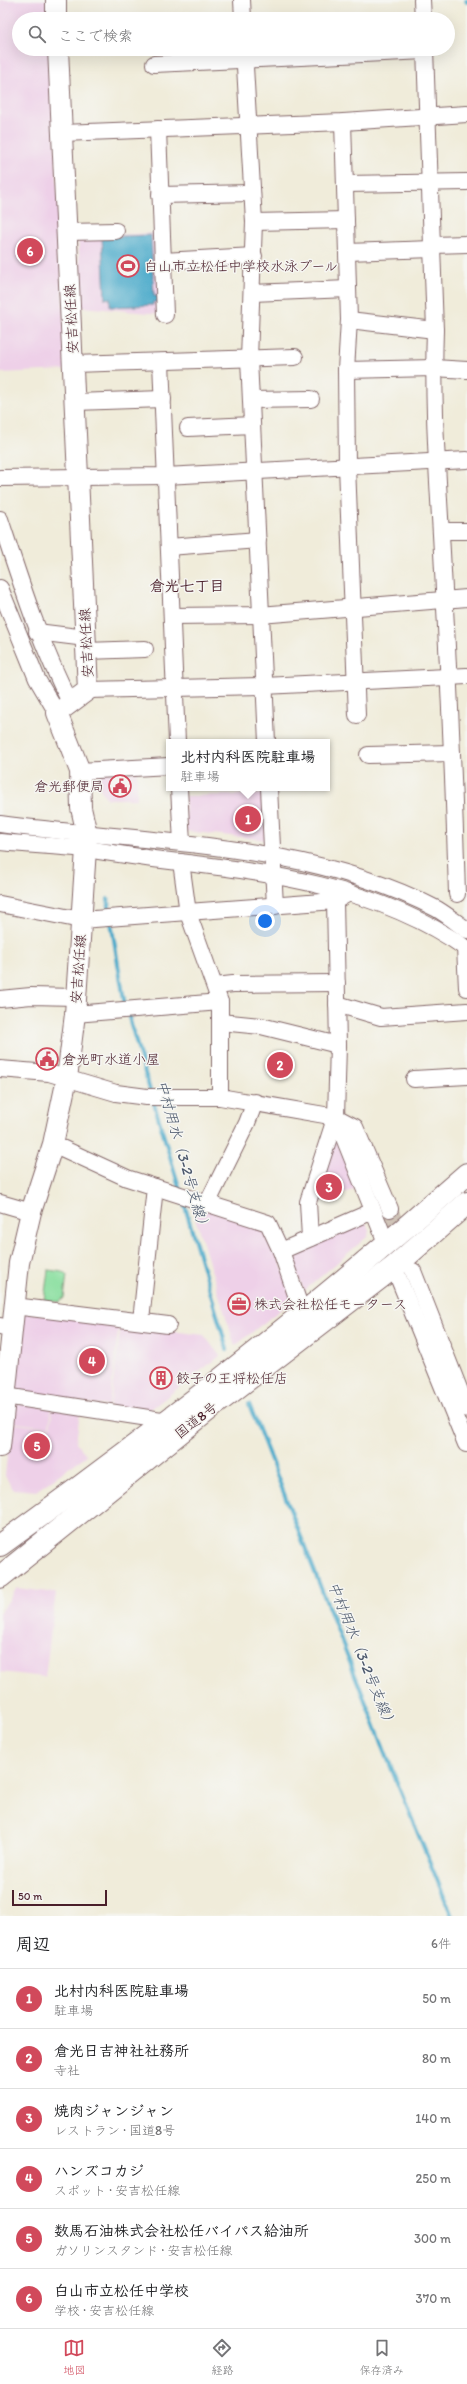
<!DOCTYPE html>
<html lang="ja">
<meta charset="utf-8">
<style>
body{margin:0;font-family:Itim,"Klee One",sans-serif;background:#f6f6f6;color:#202124}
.scale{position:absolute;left:12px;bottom:10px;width:95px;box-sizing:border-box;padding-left:4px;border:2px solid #4a1f2b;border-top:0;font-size:11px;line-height:14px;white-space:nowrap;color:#4a1f2b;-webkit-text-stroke:3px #f6f6f2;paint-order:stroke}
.you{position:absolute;left:265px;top:921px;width:14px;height:14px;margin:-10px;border:3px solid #fff;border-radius:50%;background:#1a73e8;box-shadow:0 0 0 6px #1a73e833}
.badge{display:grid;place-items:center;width:26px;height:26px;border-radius:50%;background:#d1495b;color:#fff;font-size:13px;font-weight:700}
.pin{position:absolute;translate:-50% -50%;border:2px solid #fff;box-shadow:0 1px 4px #0006}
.popup{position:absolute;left:166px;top:739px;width:164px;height:52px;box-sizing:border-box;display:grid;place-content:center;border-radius:0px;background:#fff;filter:drop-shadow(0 1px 3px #0005);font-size:13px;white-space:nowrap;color:#757577}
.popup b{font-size:15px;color:#202124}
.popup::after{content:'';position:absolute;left:50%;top:100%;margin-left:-8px;border:8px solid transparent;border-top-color:#fff}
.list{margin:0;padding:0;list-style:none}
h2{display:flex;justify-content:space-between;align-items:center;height:52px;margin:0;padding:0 16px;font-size:17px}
h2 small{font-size:13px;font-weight:400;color:#757577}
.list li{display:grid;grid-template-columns:26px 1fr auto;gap:12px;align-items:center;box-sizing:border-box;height:60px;padding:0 16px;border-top:1px solid #e0e0e0}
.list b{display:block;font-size:15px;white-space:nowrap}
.list p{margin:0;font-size:13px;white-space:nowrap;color:#757577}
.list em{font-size:13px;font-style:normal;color:#757577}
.icon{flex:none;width:22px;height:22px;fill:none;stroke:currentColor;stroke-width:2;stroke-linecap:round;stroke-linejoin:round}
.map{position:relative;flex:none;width:467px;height:1916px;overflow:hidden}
.search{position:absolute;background:#fff;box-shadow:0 4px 16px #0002;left:12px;right:12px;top:12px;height:44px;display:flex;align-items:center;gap:10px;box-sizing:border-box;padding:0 14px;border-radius:22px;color:#757577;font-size:15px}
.sheet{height:412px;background:#fff}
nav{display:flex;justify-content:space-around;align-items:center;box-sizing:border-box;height:56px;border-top:1px solid #e0e0e0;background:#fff;font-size:11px;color:#757577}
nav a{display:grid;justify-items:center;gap:2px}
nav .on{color:#d1495b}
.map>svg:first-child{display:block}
</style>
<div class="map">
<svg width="467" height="1916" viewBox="0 0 467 1916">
<rect width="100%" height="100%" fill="#f6f6f2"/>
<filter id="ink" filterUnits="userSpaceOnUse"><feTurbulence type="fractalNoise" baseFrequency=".025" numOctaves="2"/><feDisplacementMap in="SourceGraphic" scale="8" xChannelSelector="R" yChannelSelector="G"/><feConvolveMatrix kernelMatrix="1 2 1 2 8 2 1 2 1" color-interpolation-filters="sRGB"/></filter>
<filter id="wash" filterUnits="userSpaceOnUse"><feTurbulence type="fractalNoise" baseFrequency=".012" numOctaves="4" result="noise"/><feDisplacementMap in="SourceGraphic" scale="16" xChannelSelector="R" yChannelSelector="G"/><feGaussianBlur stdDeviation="0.9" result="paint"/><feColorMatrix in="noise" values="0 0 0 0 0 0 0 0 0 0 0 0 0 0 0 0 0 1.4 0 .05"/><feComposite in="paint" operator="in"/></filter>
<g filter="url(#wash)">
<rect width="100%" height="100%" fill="#f0ecda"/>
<g fill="#eed0e8">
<path d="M0 0H48L49 19H19V49H51L66 370 0 373Z"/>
<path d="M157 233 160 314 82 307 78 236Z"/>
<path d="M99 768H137V799H107L99 787Z"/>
<path d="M264 794 267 840 186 831 185 796Z"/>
<path d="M334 1138 346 1160 355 1189 312 1205Z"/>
<path d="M191 1205 265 1227 295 1298 235 1346Z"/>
<path d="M365 1220 369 1230 368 1236 304 1291 289 1253Z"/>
<path d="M24 1312 119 1325 109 1406 13 1393Z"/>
<path d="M121 1325 204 1335 220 1356 147 1412 110 1406Z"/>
<path d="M12 1403 52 1408 49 1427 10 1422Z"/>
<path d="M53 1408 80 1412 76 1443 87 1455 36 1491 13 1489 5 1476 10 1423 50 1428Z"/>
<path d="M17 1588 56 1593 45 1677 0 1672V1613Z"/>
</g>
<path fill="#8bdfa0" stroke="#6a7f66" d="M48 1270 63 1272 67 1275 64 1298 59 1302 44 1300Z"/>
<path fill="#4caaca" stroke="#4b647a" d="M151 235 154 296H159V302H153V305L110 307V298L105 299 102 237Z"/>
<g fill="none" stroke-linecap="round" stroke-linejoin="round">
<g stroke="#4caaca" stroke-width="4">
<path d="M466 0 467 2"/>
<path d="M108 899 110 915"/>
<path d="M111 922 125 1006"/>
<path d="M128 1014 151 1094"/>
<path d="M153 1100 180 1190"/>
<path d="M183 1200 227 1349"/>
<path d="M249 1404 398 1785 452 1916"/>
</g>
</g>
</g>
<g filter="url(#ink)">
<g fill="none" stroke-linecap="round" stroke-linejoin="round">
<path stroke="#cfc3b7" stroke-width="16" stroke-dasharray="16 8" stroke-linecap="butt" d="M390 1209 411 1265"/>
<g stroke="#846768" stroke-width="18">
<g id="minor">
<path d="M242 0 243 19"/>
<path d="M422 0 423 19"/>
<path d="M244 49 254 222 249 359 267 742"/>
<path d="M425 49 435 330C432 411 439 491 443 571 449 679 454 787 457 894"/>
<path d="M154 64 425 51"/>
<path d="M343 122 349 320 346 370 347 466 357 715"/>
<path d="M158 129 165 315"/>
<path d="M62 133 343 122 467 114"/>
<path d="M345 184 467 182"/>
<path d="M160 195 252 193"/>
<path d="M254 222 346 220"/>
<path d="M67 232 116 231"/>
<path d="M433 245 467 244"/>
<path d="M347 252 433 249"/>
<path d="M163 261 254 256"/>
<path d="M252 293 348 289"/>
<path d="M349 320 435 330"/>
<path d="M161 362 177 742"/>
<path d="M73 364 295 357"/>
<path d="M346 370 434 368 467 370"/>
<path d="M251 400 311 399"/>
<path d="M75 402 163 399"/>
<path d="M188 428 252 425"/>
<path d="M0 478 165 476 467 460"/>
<path d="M0 519C21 583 40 644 71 704"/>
<path d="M441 531H467"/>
<path d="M169 547 258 540"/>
<path d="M0 588 37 679 57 713"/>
<path d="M172 616 260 615 467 598"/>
<path d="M37 632 86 638"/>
<path d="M86 651 145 649"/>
<path d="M88 690 264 686 467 676"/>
<path d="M368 755 452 753"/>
<path d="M80 771 169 766"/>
<path d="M179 788 182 843"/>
<path d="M269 788 275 906"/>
<path d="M0 824C144 843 306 841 437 909 447 915 457 923 467 930"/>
<path d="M0 842C29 845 59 846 87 849 112 853 137 857 162 860 266 872 379 886 467 949"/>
<path d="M181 862 188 913 220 1002V1097"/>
<path d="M335 901 338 1045 336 1117"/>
<path d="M0 904 81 920 335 901 349 893"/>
<path d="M465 947 467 988"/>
<path d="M216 986 233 984 337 983"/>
<path d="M0 999 31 996 75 997"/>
<path d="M337 1004 381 1017 467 1011"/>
<path d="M75 1014 220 1002"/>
<path d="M220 1022 261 1026 338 1045"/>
<path d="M0 1069 49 1073 116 1093 147 1097H220L336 1117 355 1127 390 1209"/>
<path d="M414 1079 467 1076"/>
<path d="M328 1116 342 1133 387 1245"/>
<path d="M53 1144 127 1178 268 1223 281 1251 303 1315"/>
<path d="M0 1203 31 1212"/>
<path d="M207 1204 247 1123 255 1102"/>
<path d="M310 1238 308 1202 334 1122"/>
<path d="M281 1251 373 1211"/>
<path d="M394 1267 466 1444"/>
<path d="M413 1271 467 1409"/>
<path d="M14 1306 168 1325"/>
<path d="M141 1321 155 1187"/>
<path d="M0 1326 12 1329"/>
<path d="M5 1396 168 1421"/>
</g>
</g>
<g stroke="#846768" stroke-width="22">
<g id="major">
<path d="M56 0V19"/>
<path d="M0 1447 19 1263 31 1212 53 1144 67 1078 75 1014 87 834 81 808 80 771 57 713 88 690 58 49"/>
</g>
</g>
<g stroke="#846768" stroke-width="24">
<g id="highway">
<path d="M0 1545C162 1429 318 1306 467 1174"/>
<path d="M0 1577 213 1406 394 1267 467 1203"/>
</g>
</g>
<use href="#minor" stroke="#fff" stroke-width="16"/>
<use href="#major" stroke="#fff" stroke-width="20"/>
<use href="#highway" stroke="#fff" stroke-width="22"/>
</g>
</g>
<defs>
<g id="stadium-ring" transform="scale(1.15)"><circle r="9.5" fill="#f6f6f2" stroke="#d1495b" stroke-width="1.5"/><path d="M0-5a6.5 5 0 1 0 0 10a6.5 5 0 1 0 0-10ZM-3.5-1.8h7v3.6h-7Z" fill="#d1495b"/></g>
<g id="civic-ring" transform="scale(1.15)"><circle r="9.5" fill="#f6f6f2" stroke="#d1495b" stroke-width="1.5"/><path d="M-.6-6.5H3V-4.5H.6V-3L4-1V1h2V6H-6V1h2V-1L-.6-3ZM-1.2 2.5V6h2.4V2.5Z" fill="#d1495b"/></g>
<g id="office-ring" transform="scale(1.15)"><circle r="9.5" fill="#f6f6f2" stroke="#d1495b" stroke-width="1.5"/><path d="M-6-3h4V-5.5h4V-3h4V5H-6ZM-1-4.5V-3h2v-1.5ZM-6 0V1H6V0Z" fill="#d1495b"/></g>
<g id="building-ring" transform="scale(1.15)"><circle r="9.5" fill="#f6f6f2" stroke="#d1495b" stroke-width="1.5"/><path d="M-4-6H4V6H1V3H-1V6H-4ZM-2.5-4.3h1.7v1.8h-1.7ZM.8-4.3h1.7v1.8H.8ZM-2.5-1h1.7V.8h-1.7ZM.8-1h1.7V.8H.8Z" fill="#d1495b"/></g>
</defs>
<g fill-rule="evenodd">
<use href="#stadium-ring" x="128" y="266"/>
<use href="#civic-ring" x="120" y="786"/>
<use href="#civic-ring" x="47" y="1059"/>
<use href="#office-ring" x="239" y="1304"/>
<use href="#building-ring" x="161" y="1378"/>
</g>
<g text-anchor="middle" stroke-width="3" stroke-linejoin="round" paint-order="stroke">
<g font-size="14" fill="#4a1f2b" stroke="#f6f6f2" text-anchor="start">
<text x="144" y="271">白山市立松任中学校水泳プール</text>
<text x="104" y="791" text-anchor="end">倉光郵便局</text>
<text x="62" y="1064">倉光町水道小屋</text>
<text x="254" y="1309">株式会社松任モータース</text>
<text x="176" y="1383">餃子の王将松任店</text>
</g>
<g font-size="14" fill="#4a1f2b" stroke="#f6f6f2">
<text transform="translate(71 319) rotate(-93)" y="5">安吉松任線</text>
<text transform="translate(86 643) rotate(-93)" y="5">安吉松任線</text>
<text transform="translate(78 969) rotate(-86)" y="5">安吉松任線</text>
<text transform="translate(196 1420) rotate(-38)" y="5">国道8号</text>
</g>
<g font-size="15" font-weight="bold" fill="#4a1f2b" stroke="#f6f6f2">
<text x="187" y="591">倉光七丁目</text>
</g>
<g font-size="15" font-style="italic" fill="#4b576b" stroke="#f6f6f2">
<text transform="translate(183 1156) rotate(74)" y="5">中村用水（3-2号支線）</text>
<text transform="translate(362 1655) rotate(68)" y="5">中村用水（3-2号支線）</text>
</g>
</g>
</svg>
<div class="scale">50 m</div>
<div class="you"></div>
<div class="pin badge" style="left:248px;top:819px">1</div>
<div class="popup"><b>北村内科医院駐車場</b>駐車場</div>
<div class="pin badge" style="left:280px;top:1065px">2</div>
<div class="pin badge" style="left:329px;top:1187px">3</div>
<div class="pin badge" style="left:92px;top:1361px">4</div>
<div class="pin badge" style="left:37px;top:1446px">5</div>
<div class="pin badge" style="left:30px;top:251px">6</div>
<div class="search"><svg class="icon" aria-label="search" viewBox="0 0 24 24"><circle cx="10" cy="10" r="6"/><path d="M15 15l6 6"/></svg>ここで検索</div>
</div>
<section class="sheet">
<h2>周辺<small>6件</small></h2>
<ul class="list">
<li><span class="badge">1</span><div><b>北村内科医院駐車場</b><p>駐車場</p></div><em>50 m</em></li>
<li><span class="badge">2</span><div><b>倉光日吉神社社務所</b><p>寺社</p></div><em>80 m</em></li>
<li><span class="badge">3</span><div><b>焼肉ジャンジャン</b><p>レストラン · 国道8号</p></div><em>140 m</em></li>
<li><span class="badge">4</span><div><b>ハンズコカジ</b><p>スポット · 安吉松任線</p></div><em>250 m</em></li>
<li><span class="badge">5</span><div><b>数馬石油株式会社松任バイパス給油所</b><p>ガソリンスタンド · 安吉松任線</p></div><em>300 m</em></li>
<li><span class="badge">6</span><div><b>白山市立松任中学校</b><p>学校 · 安吉松任線</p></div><em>370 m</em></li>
</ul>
</section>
<nav>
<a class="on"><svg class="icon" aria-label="map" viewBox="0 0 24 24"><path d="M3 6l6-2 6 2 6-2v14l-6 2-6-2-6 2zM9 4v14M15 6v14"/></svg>地図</a>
<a><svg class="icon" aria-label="directions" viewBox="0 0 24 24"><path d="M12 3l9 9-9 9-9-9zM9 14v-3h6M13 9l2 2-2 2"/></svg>経路</a>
<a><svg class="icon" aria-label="saved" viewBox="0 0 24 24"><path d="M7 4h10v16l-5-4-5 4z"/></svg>保存済み</a>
</nav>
